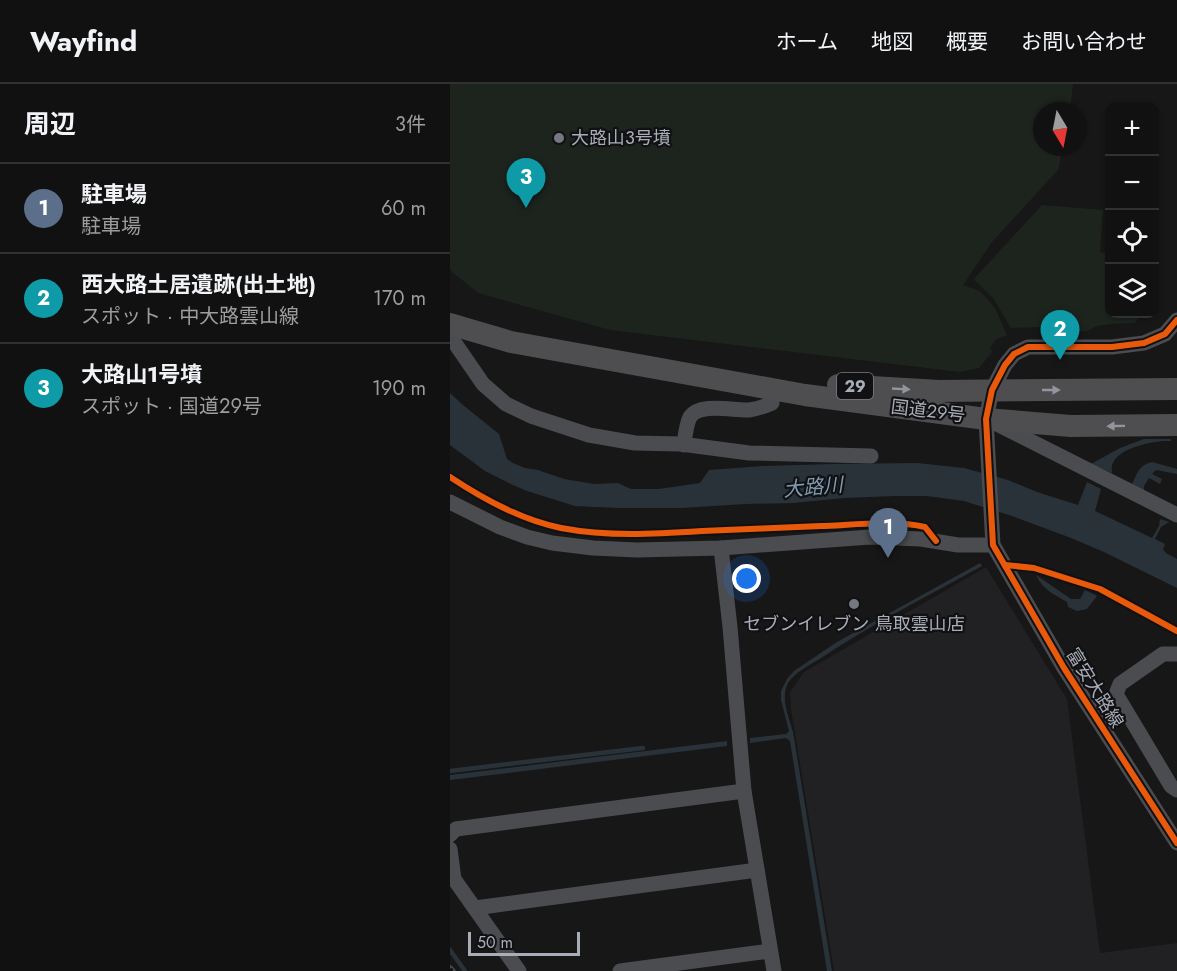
<!DOCTYPE html>
<html lang="ja">
<meta charset="utf-8">
<style>
body{margin:0;font-family:Jost,"Noto Sans JP",sans-serif;background:#1a1a1a;color:#f1f3f6}
.controls{position:absolute;right:18px;top:18px;display:grid;overflow:hidden;border-radius:12px;box-shadow:0 2px 4px #0004}
.controls button{width:54px;height:54px;display:grid;place-items:center;padding:0;border:0;border-bottom:2px solid #303131;background:#111;color:#f1f3f6;font:30px sans-serif}
.compass{position:absolute;left:583px;top:18px;width:54px;height:54px;border-radius:50%;background:#111;box-shadow:0 2px 4px #0004;rotate:170deg}
.scale{position:absolute;left:18px;bottom:15px;width:112px;box-sizing:border-box;padding-left:6px;border:3px solid #a8adb8;border-top:0;font-size:16px;line-height:21px;white-space:nowrap;color:#a8adb8;-webkit-text-stroke:4px #111113;paint-order:stroke}
.you{position:absolute;left:297px;top:495px;width:21px;height:21px;margin:-15px;border:4px solid #fff;border-radius:50%;background:#1a73e8;box-shadow:0 0 0 9px #1a73e833}
.badge{display:grid;place-items:center;width:39px;height:39px;border-radius:50%;background:#757880;color:#fff;font-size:20px;font-weight:700}
.pin{position:absolute;translate:-50% -50px;filter:drop-shadow(0 2px 3px #0008)}
.pin::after{content:'';position:absolute;top:32px;width:21px;height:18px;background:inherit;clip-path:polygon(0 0,100% 0,50% 100%)}
.list{margin:0;padding:0;list-style:none}
h2{display:flex;justify-content:space-between;align-items:center;height:78px;margin:0;padding:0 24px;font-size:26px}
h2 small{font-size:20px;font-weight:400;color:#9c9d9f}
.list li{display:grid;grid-template-columns:39px 1fr auto;gap:18px;align-items:center;box-sizing:border-box;height:90px;padding:0 24px;border-top:2px solid #303131}
.list b{display:block;font-size:22px;white-space:nowrap}
.list p{margin:0;font-size:20px;white-space:nowrap;color:#9c9d9f}
.list em{font-size:20px;font-style:normal;color:#9c9d9f}
.icon{flex:none;width:33px;height:33px;fill:none;stroke:currentColor;stroke-width:2;stroke-linecap:round;stroke-linejoin:round}
.map{position:relative;flex:none;width:727px;height:887px;overflow:hidden}
header{display:flex;align-items:center;gap:36px;box-sizing:border-box;height:84px;padding:0 30px;background:#111;border-bottom:2px solid #303131}
header strong{font-size:28px}
nav{display:flex;gap:33px;margin-inline-start:auto;font-size:21px}
main{display:flex}
aside{flex:1;background:#111}
.map>svg:first-child{display:block}
</style>
<header>
<strong>Wayfind</strong>
<nav><a>ホーム</a><a>地図</a><a>概要</a><a>お問い合わせ</a></nav>
</header>
<main>
<aside>
<h2>周辺<small>3件</small></h2>
<ul class="list">
<li><span class="badge" style="background:#5c6f8a">1</span><div><b>駐車場</b><p>駐車場</p></div><em>60 m</em></li>
<li><span class="badge" style="background:#0f9aa8">2</span><div><b>西大路土居遺跡(出土地)</b><p>スポット · 中大路雲山線</p></div><em>170 m</em></li>
<li><span class="badge" style="background:#0f9aa8">3</span><div><b>大路山1号墳</b><p>スポット · 国道29号</p></div><em>190 m</em></li>
</ul>
</aside>
<div class="map">
<svg width="727" height="887" viewBox="0 0 727 887">
<rect width="100%" height="100%" fill="#171717"/>
<path fill="#212123" d="M536 483 617 615 650 869 727 859V887H384L341 625 340 608 354 588Z"/>
<g fill="#1d241e">
<path d="M0 0H623L620 27H592V63H613L608 86 542 158 513 201 530 207 545 224 557 251 545 256 540 265 543 267 529 284 510 288 160 246 28 209 0 186Z"/>
<path d="M592 121 653 126 650 168 659 170 660 230H691L685 239 662 240 647 242 637 247H602L596 243 561 244 543 214 524 195Z"/>
</g>
<g fill="#2a3239">
<path d="M0 309 13 321 49 350 57 375 63 379 75 384 88 386 114 395 144 400 168 399 181 405H209L250 399 259 386 313 382 384 380 467 379 514 384 558 396 587 408 628 421 637 398 651 405 645 427 702 454 709 442 710 435 719 438 711 443 705 455 715 460 713 465 716 469 727 475V504L654 468 621 454 562 432 514 417 477 412H445L394 414 343 419 295 420 231 424H168L125 422 77 407 63 401 35 387 0 361Z"/>
<path d="M694 355H721V357C706 356 669 363 663 379 661 382 662 386 662 389L641 380 670 364Z"/>
<path d="M702 378 727 385V390L706 386 702 390 712 395 710 400 699 394 694 402V408L681 402C687 391 688 381 702 378Z"/>
<path d="M530 479 532 482C478 512 422 540 371 574 360 581 345 588 338 599 330 614 339 634 343 648L382 887H377L340 657 336 654 300 659V654L336 650 339 647 331 616V607L337 595 344 587 387 558Z"/>
<path d="M586 491 621 515H630L635 506 647 512 637 525 627 527 618 523 617 518C604 510 593 506 586 491Z"/>
<path d="M277 657V662L0 696V691Z"/>
</g>
<g fill="none" stroke-linecap="round" stroke-linejoin="round">
<g stroke="#2a3239" stroke-width="4.5">
<path d="M0 687 193 664"/>
<path d="M0 866 15 887"/>
</g>
<g stroke="#4b4c50" stroke-width="15">
<path d="M727 236 715 250 694 259 662 263H578L564 270 555 281 542 306 536 335 543 461 614 584 727 759"/>
<path d="M0 252 33 300 56 320 81 332 139 351 185 359 231 360 299 369 421 372"/>
<path d="M547 340 727 431"/>
<path d="M234 361C235 352 236 341 240 333 250 318 284 327 299 326 308 325 315 322 322 319"/>
<path d="M0 418 50 443 77 453 102 459 143 464 187 466 271 464 420 453 471 455 508 461H543"/>
<path d="M271 464 280 543 294 707 324 887"/>
<path d="M727 570H713L670 600 666 610 721 702 727 706"/>
<path d="M0 751 6 745 294 707"/>
<path d="M0 765 4 795 69 887"/>
<path d="M25 824 307 786"/>
<path d="M170 887 320 867"/>
</g>
<g stroke="#4e4e51" stroke-width="22">
<path d="M0 240 61 258 355 311 536 335 621 342 727 341"/>
<path d="M388 301 489 307 727 305"/>
</g>
<g stroke="#4b4c4f" stroke-width="7">
<path id="rail" d="M0 885 2 887"/>
</g>
<use href="#rail" stroke="#111113" stroke-width="4.5" stroke-dasharray="14" stroke-linecap="butt"/>
<g stroke="#111113" stroke-width="10">
<g id="cycleway">
<path d="M727 236 715 250 694 259 662 263H578L564 270 555 281 542 306 536 335 543 461 614 584 727 759"/>
<path d="M0 393C33 415 72 436 111 444 158 453 206 450 252 447 292 445 331 444 371 442 402 441 446 436 475 443L486 457"/>
<path d="M555 481 584 484 650 505 727 547"/>
</g>
</g>
<use href="#cycleway" stroke="#e8590c" stroke-width="6"/>
</g>
<defs><path id="oneway-solid" d="M-6-.8H1V-3.2L6.5 0L1 3.2V.8H-6Z" transform="scale(1.5)"/></defs>
<g fill="#92959e">
<use href="#oneway-solid" transform="translate(451 305) rotate(3)"/>
<use href="#oneway-solid" transform="translate(601 306)"/>
<use href="#oneway-solid" transform="translate(666 342) rotate(179)"/>
</g>
<g fill="#757880" stroke="#111113" stroke-width="2">
<circle cx="109" cy="54" r="6"/>
<circle cx="404" cy="520" r="6"/>
</g>
<g text-anchor="middle" stroke-width="4.5" stroke-linejoin="round" paint-order="stroke">
<rect fill="#111113" stroke="#7b7e86" stroke-width="1.5" x="387" y="289" width="36" height="26" rx="4.5"/>
<g font-size="16" font-weight="bold" fill="#a8adb8">
<text x="405" y="308">29</text>
</g>
<g font-size="18" fill="#a8adb8" stroke="#111113" text-anchor="start">
<text x="121" y="60">大路山3号墳</text>
<text x="404" y="546" text-anchor="middle">セブンイレブン 鳥取雲山店</text>
</g>
<g font-size="18" fill="#a8adb8" stroke="#111113">
<text transform="translate(478 327) rotate(7)" y="6">国道29号</text>
<text transform="translate(645 604) rotate(58)" y="6">富安大路線</text>
</g>
<g font-size="20" font-style="italic" fill="#7f9bb3" stroke="#111113">
<text transform="translate(363 403) rotate(-5)" y="7">大路川</text>
</g>
</g>
</svg>
<div class="controls">
<button>+</button>
<button>−</button>
<button><svg class="icon" aria-label="locate" viewBox="0 0 24 24"><circle cx="12" cy="12" r="6"/><path d="M12 2v4M12 18v4M2 12h4M18 12h4"/></svg></button>
<button><svg class="icon" aria-label="layers" viewBox="0 0 24 24"><path d="M12 4l9 5-9 5-9-5zM3 14l9 5 9-5"/></svg></button>
</div>
<svg class="compass" viewBox="-18 -18 36 36"><path d="M0-13l5 13h-10z" fill="#e53935"/><path d="M0 13l5-13h-10z" fill="#9c9d9f"/></svg>
<div class="scale">50 m</div>
<div class="you"></div>
<div class="pin badge" style="left:438px;top:474px;background:#5c6f8a">1</div>
<div class="pin badge" style="left:610px;top:276px;background:#0f9aa8">2</div>
<div class="pin badge" style="left:76px;top:124px;background:#0f9aa8">3</div>
</div>
</main>
